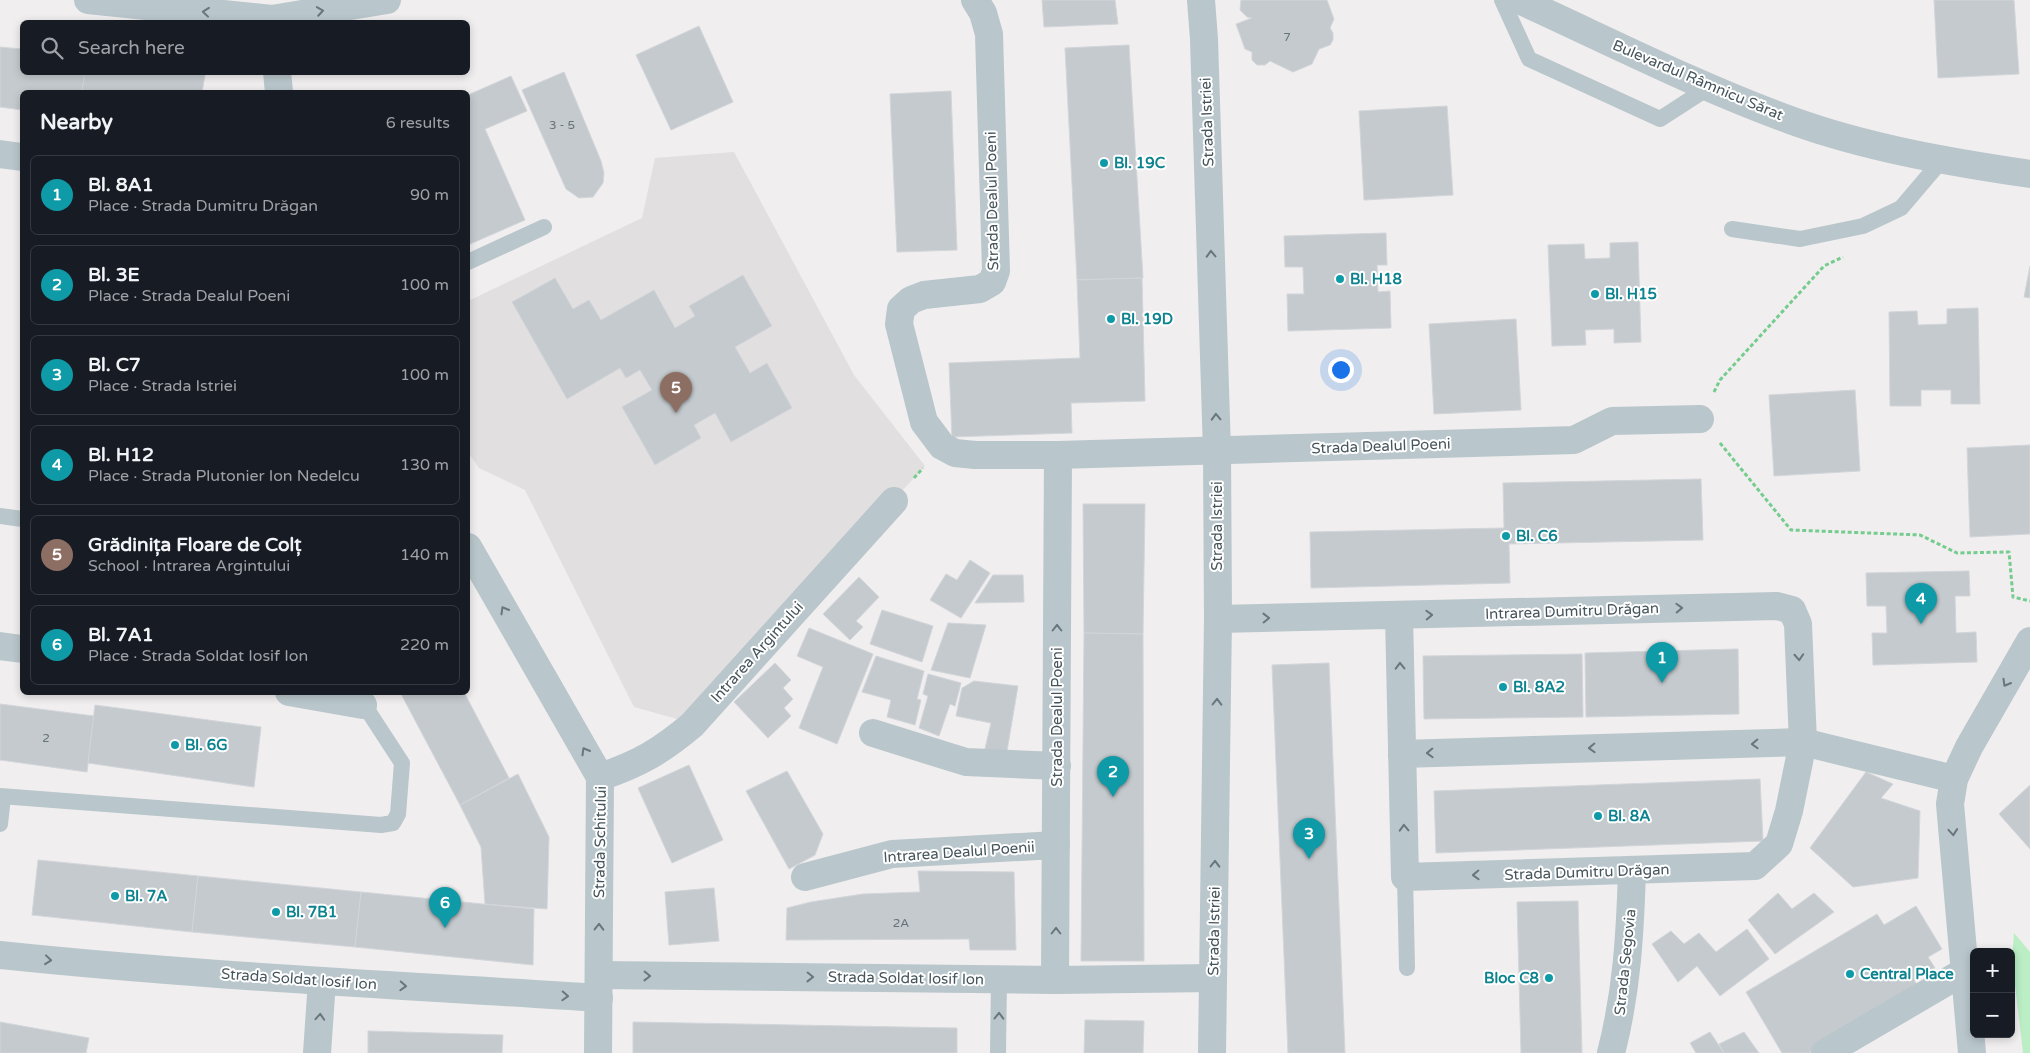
<!DOCTYPE html>
<meta charset="utf-8">
<style>
body{margin:0;font-family:"Varela Round",sans-serif;background:#20242c;color:#f1f3f6}
.controls{position:absolute;right:15px;bottom:15px;display:grid;overflow:hidden;border-radius:8px;box-shadow:0 2px 8px #0003}
.controls button{width:45px;height:45px;display:grid;place-items:center;padding:0;border:0;border-bottom:1px solid #363941;background:#171b24;color:#f1f3f6;font:25px sans-serif}
.you{position:absolute;left:1340px;top:369px;width:18px;height:18px;margin:-12px;border:4px solid #fff;border-radius:50%;background:#1a73e8;box-shadow:0 0 0 8px #1a73e833}
.badge{display:grid;place-items:center;width:32px;height:32px;border-radius:50%;background:#d93025;color:#fff;font-size:16px;font-weight:700}
.pin{position:absolute;translate:-50% -41px;filter:drop-shadow(0 1px 2px #0008)}
.pin::after{content:'';position:absolute;top:26px;width:18px;height:15px;background:inherit;clip-path:polygon(0 0,100% 0,50% 100%)}
.list{margin:0;padding:0;list-style:none}
h2{display:flex;justify-content:space-between;align-items:center;height:65px;margin:0;padding:0 20px;font-size:21px}
h2 small{font-size:16px;font-weight:400;color:#9ea1a6}
.list li{display:grid;grid-template-columns:32px 1fr auto;gap:15px;align-items:center;box-sizing:border-box;height:80px;margin:0 10px 10px;padding:0 10px;border:1px solid #363941;border-radius:8px}
.list b{display:block;font-size:19px;white-space:nowrap}
.list p{margin:0;font-size:16px;white-space:nowrap;color:#9ea1a6}
.list em{font-size:16px;font-style:normal;color:#9ea1a6}
.icon{flex:none;width:28px;height:28px;fill:none;stroke:currentColor;stroke-width:2;stroke-linecap:round;stroke-linejoin:round}
.map{position:relative;flex:none;width:2030px;height:1053px;overflow:hidden}
.search{position:absolute;background:#171b24;box-shadow:0 2px 8px #0003;left:20px;top:20px;width:450px;height:55px;display:flex;align-items:center;gap:12px;box-sizing:border-box;padding:0 18px;border-radius:8px;color:#9ea1a6;font-size:19px}
.panel{position:absolute;background:#171b24;box-shadow:0 2px 8px #0003;left:20px;top:90px;width:450px;height:605px;border-radius:8px}
.map>svg:first-child{display:block}
</style>
<div class="map">
<svg width="2030" height="1053" viewBox="0 0 2030 1053">
<rect width="100%" height="100%" fill="#f0eeee"/>
<path fill="#e1dfe0" d="M734 152 854 375 925 466 688 722 634 707 525 490 479 468 468 452V301L642 218 655 158Z"/>
<path fill="#bbeec5" d="M2014 933 2030 952V1053H2023L2012 959Z"/>
<g fill="#c4cace" stroke="#d2d5d9">
<path d="M1042 0H1115L1118 24 1044 27Z"/>
<path d="M1241 0H1327L1334 19 1330 28 1333 33V40L1330 45 1319 49 1312 64 1293 72 1270 61 1265 65H1257L1252 60V52L1245 49 1236 24 1252 18 1247 17 1240 10Z"/>
<path d="M1934 0H2014L2019 74 1938 78Z"/>
<path d="M699 26 733 102 671 130 636 55Z"/>
<path d="M1129 45 1143 278 1077 280 1065 48Z"/>
<path d="M0 47 22 49V72H85L82 92H22V110L0 107Z"/>
<path d="M85 72H187L205 75 202 92H82Z"/>
<path d="M564 72 601 161 604 173 603 183 593 197 579 198 566 189 522 90Z"/>
<path d="M511 76 527 111 485 129 525 220 468 245V95Z"/>
<path d="M951 91 957 250 897 252 890 94Z"/>
<path d="M1447 106 1453 195 1364 200 1359 111Z"/>
<path d="M1386 233 1387 265H1377L1378 292 1390 291 1391 328 1288 331 1287 294H1304L1303 267H1285L1284 236Z"/>
<path d="M1638 242 1641 342 1614 343V329L1585 330 1586 345 1552 346 1548 245 1584 244 1585 259 1610 258V243Z"/>
<path d="M2030 266V298L2024 297Z"/>
<path d="M743 275 772 326 735 347 750 373 767 363 792 408 731 442 715 413 694 425 701 438 655 465 622 407 652 390 640 370 626 378 620 368 567 399 512 302 555 278 573 309 589 300 601 320 654 290 675 328 695 316 689 306Z"/>
<path d="M1142 278 1145 401 1071 403 1072 433 952 437 949 363 1080 358 1077 280Z"/>
<path d="M1978 308 1980 404H1951V390H1921V406H1890L1889 312 1917 311 1918 325 1947 324V309Z"/>
<path d="M1516 319 1521 410 1434 414 1429 324Z"/>
<path d="M1855 390 1860 471 1774 476 1769 395Z"/>
<path d="M2030 445V534L1970 537 1967 448Z"/>
<path d="M1701 479 1703 540 1509 544 1510 583 1311 588 1310 532 1504 528 1503 483Z"/>
<path d="M1083 504H1145L1143 634 1084 633Z"/>
<path d="M970 560 990 573 961 618 930 600 946 574 957 580Z"/>
<path d="M1969 571 1970 596H1955L1956 633 1976 632 1977 662 1873 665 1872 633H1887L1886 606H1867L1866 573Z"/>
<path d="M993 575H1023L1024 602 975 603Z"/>
<path d="M859 577 879 597 856 621 863 627 850 640 823 614Z"/>
<path d="M882 610 933 626 922 662 870 644Z"/>
<path d="M948 623 986 625 970 678 931 670Z"/>
<path d="M809 628 873 654 837 744 799 728 823 667 797 656Z"/>
<path d="M1084 633 1143 634 1144 961H1081Z"/>
<path d="M1738 649 1739 714 1586 717 1585 653Z"/>
<path d="M1582 654 1583 717 1424 719 1423 656Z"/>
<path d="M876 656 924 671 917 699 921 700 915 725 887 717 891 700 862 692Z"/>
<path d="M775 663 791 680 783 688 793 699 784 708 791 716 768 738 734 702Z"/>
<path d="M1329 663 1345 1053H1288L1272 665Z"/>
<path d="M928 674 961 683 955 706 950 704 939 736 919 728 928 696 923 694Z"/>
<path d="M974 681 1018 686 1006 757 984 753 991 723 956 716 962 688Z"/>
<path d="M400 692H464L509 778 460 805Z"/>
<path d="M0 704 94 716 87 772 0 760Z"/>
<path d="M95 705 261 727 254 787 88 763Z"/>
<path d="M689 765 723 840 672 863 638 788Z"/>
<path d="M787 771 823 834 815 855 789 869 746 791Z"/>
<path d="M1866 772 1893 784 1881 798 1920 811 1918 878 1853 887 1810 848Z"/>
<path d="M518 774 549 837 547 909 485 904 481 847 460 805Z"/>
<path d="M1760 779 1763 841 1436 853 1434 791Z"/>
<path d="M2030 785V849L1999 814Z"/>
<path d="M38 860 198 876 192 932 32 915Z"/>
<path d="M918 871 1014 872 1016 950H970L969 939 786 940 787 908 811 902 863 894 920 892Z"/>
<path d="M198 876 361 892 355 947 192 932Z"/>
<path d="M714 888 719 941 669 945 665 892Z"/>
<path d="M361 892 534 909 533 965 355 947Z"/>
<path d="M1778 893 1792 909 1814 893 1834 912 1775 954 1748 920Z"/>
<path d="M1578 901 1582 1053H1521L1517 902Z"/>
<path d="M1916 906 1942 949 1928 957 1935 968 1914 980 1919 988 1809 1053H1782L1746 992 1877 914 1884 925Z"/>
<path d="M1747 929 1769 959 1720 996 1697 966 1678 982 1652 944 1671 931 1684 944 1699 933 1716 952Z"/>
<path d="M1085 1020 1144 1021 1143 1053H1084Z"/>
<path d="M0 1022 89 1038 86 1053H0Z"/>
<path d="M633 1022 957 1028V1053H633Z"/>
<path d="M368 1031 503 1035 502 1053H368Z"/>
<path d="M1710 1032 1724 1053H1696L1690 1043Z"/>
<path d="M1744 1032 1759 1053H1724L1719 1044Z"/>
</g>
<g fill="none" stroke-linecap="round" stroke-linejoin="round">
<g stroke="#74cc8e" stroke-width="3" stroke-dasharray="4 2.5" stroke-linecap="butt">
<path d="M1714 392 1720 380 1824 266 1843 257"/>
<path d="M1720 443 1791 530 1920 535 1957 553 2009 552 2013 597 2030 601"/>
<path d="M914 478 923 468"/>
</g>
<g stroke="#b9c6cb" stroke-width="16">
<path d="M1502 0 1529 59 1660 119 1708 88"/>
<path d="M1732 229 1800 239 1863 226 1901 208 1941 161"/>
<path d="M468 262 544 227"/>
<path d="M0 516 22 519"/>
<path d="M0 796 381 825 393 823 398 814 402 763 359 697"/>
<path d="M0 824 3 797"/>
<path d="M1405 877 1407 968"/>
<path d="M998 1053 999 979"/>
</g>
<g stroke="#b9c6cb" stroke-width="28">
<path d="M88 0 272 19 387 0"/>
<path d="M975 0 983 13 989 34 996 271 992 282 980 289 924 295 911 300 901 309 899 324 924 422 942 446 955 453 975 455H1058L1574 440 1612 421 1700 419"/>
<path d="M1201 0 1204 39 1217 451 1218 619 1212 1053"/>
<path d="M277 72 279 92"/>
<path d="M0 154 22 157"/>
<path d="M468 547 600 777 598 1053"/>
<path d="M1218 619 1777 606 1792 610 1798 624 1803 742 1789 811 1779 844 1755 866 1405 877 1399 616"/>
<path d="M0 646 22 649"/>
<path d="M289 692 363 705"/>
<path d="M873 733 966 762 1057 766"/>
<path d="M1402 754 1803 742 1954 779"/>
<path d="M600 777C639 764 661 751 692 725L894 501"/>
<path d="M805 877 892 854 1056 845"/>
<path d="M0 955C199 976 399 985 599 998"/>
<path d="M599 975 1055 980 1213 978"/>
<path d="M1055 980 1058 455"/>
<path d="M317 1053 322 981"/>
<path d="M1611 1053C1627 991 1630 934 1632 871"/>
<path d="M1825 1053 1965 971"/>
<path d="M1972 1053 1950 804 1954 779 1969 747 2030 641"/>
</g>
<path stroke="#b9c6cb" stroke-width="28" d="M1519 0C1609 41 1697 86 1790 120 1867 148 1949 162 2030 174"/>
</g>
<defs><path id="oneway-chevron" d="M-2-3.5L2.5 0L-2 3.5" fill="none" stroke-width="1.6" stroke-linecap="round" stroke-linejoin="round" transform="scale(1.25)"/></defs>
<g stroke="#68777d">
<use href="#oneway-chevron" transform="translate(320 11) rotate(-9)"/>
<use href="#oneway-chevron" transform="translate(206 12) rotate(-174)"/>
<use href="#oneway-chevron" transform="translate(1211 254) rotate(-92)"/>
<use href="#oneway-chevron" transform="translate(1216 417) rotate(-92)"/>
<use href="#oneway-chevron" transform="translate(1679 608) rotate(-2)"/>
<use href="#oneway-chevron" transform="translate(504 610) rotate(-120)"/>
<use href="#oneway-chevron" transform="translate(1429 615) rotate(-2)"/>
<use href="#oneway-chevron" transform="translate(1266 618) rotate(-1)"/>
<use href="#oneway-chevron" transform="translate(1057 628) rotate(-90)"/>
<use href="#oneway-chevron" transform="translate(1799 657) rotate(87)"/>
<use href="#oneway-chevron" transform="translate(1400 666) rotate(-91)"/>
<use href="#oneway-chevron" transform="translate(2006 683) rotate(120)"/>
<use href="#oneway-chevron" transform="translate(1217 702) rotate(-89)"/>
<use href="#oneway-chevron" transform="translate(1755 744) rotate(178)"/>
<use href="#oneway-chevron" transform="translate(1592 748) rotate(178)"/>
<use href="#oneway-chevron" transform="translate(585 751) rotate(-120)"/>
<use href="#oneway-chevron" transform="translate(1430 753) rotate(178)"/>
<use href="#oneway-chevron" transform="translate(1404 828) rotate(-92)"/>
<use href="#oneway-chevron" transform="translate(1953 832) rotate(85)"/>
<use href="#oneway-chevron" transform="translate(1215 864) rotate(-89)"/>
<use href="#oneway-chevron" transform="translate(1476 875) rotate(178)"/>
<use href="#oneway-chevron" transform="translate(599 927) rotate(-89)"/>
<use href="#oneway-chevron" transform="translate(1056 931) rotate(-90)"/>
<use href="#oneway-chevron" transform="translate(48 960) rotate(6)"/>
<use href="#oneway-chevron" transform="translate(647 976) rotate(1)"/>
<use href="#oneway-chevron" transform="translate(810 977) rotate(1)"/>
<use href="#oneway-chevron" transform="translate(403 986) rotate(3)"/>
<use href="#oneway-chevron" transform="translate(565 996) rotate(3)"/>
<use href="#oneway-chevron" transform="translate(999 1016) rotate(-89)"/>
<use href="#oneway-chevron" transform="translate(320 1017) rotate(-86)"/>
</g>
<g fill="#0f9aa8" stroke="#fff" stroke-width="2">
<circle cx="1104" cy="163" r="5"/>
<circle cx="1340" cy="279" r="5"/>
<circle cx="1595" cy="294" r="5"/>
<circle cx="1111" cy="319" r="5"/>
<circle cx="1506" cy="536" r="5"/>
<circle cx="1503" cy="687" r="5"/>
<circle cx="175" cy="745" r="5"/>
<circle cx="1598" cy="816" r="5"/>
<circle cx="115" cy="896" r="5"/>
<circle cx="276" cy="912" r="5"/>
<circle cx="1850" cy="974" r="5"/>
<circle cx="1549" cy="978" r="5"/>
</g>
<g text-anchor="middle" stroke-width="4" stroke-linejoin="round" paint-order="stroke">
<g font-size="12" fill="#667278">
<text x="1287" y="41">7</text>
<text x="562" y="129">3 - 5</text>
<text x="46" y="742">2</text>
<text x="901" y="927">2A</text>
</g>
<g font-size="15" fill="#46555b" stroke="#fff">
<text transform="translate(1698 80) rotate(23)" y="5">Bulevardul Râmnicu Sărat</text>
<text transform="translate(1207 122) rotate(-92)" y="5">Strada Istriei</text>
<text transform="translate(992 201) rotate(-91)" y="5">Strada Dealul Poeni</text>
<text transform="translate(1381 446) rotate(-2)" y="5">Strada Dealul Poeni</text>
<text transform="translate(1217 526) rotate(-90)" y="5">Strada Istriei</text>
<text transform="translate(1572 611) rotate(-2)" y="5">Intrarea Dumitru Drăgan</text>
<text transform="translate(757 652) rotate(-48)" y="5">Intrarea Argintului</text>
<text transform="translate(1057 717) rotate(-90)" y="5">Strada Dealul Poeni</text>
<text transform="translate(600 842) rotate(-89)" y="5">Strada Schitului</text>
<text transform="translate(959 852) rotate(-4)" y="5">Intrarea Dealul Poenii</text>
<text transform="translate(1587 872) rotate(-2)" y="5">Strada Dumitru Drăgan</text>
<text transform="translate(1214 931) rotate(-89)" y="5">Strada Istriei</text>
<text transform="translate(1625 962) rotate(-84)" y="5">Strada Segovia</text>
<text transform="translate(906 978) rotate(1)" y="5">Strada Soldat Iosif Ion</text>
<text transform="translate(299 979) rotate(4)" y="5">Strada Soldat Iosif Ion</text>
</g>
<g font-size="15" font-weight="bold" fill="#0d838f" stroke="#fff" text-anchor="start">
<text x="1114" y="168">Bl. 19C</text>
<text x="1350" y="284">Bl. H18</text>
<text x="1605" y="299">Bl. H15</text>
<text x="1121" y="324">Bl. 19D</text>
<text x="1516" y="541">Bl. C6</text>
<text x="1513" y="692">Bl. 8A2</text>
<text x="185" y="750">Bl. 6G</text>
<text x="1608" y="821">Bl. 8A</text>
<text x="125" y="901">Bl. 7A</text>
<text x="286" y="917">Bl. 7B1</text>
<text x="1860" y="979">Central Place</text>
<text x="1539" y="983" text-anchor="end">Bloc C8</text>
</g>
</g>
</svg>
<div class="controls">
<button>+</button>
<button>−</button>
</div>
<div class="you"></div>
<div class="pin badge" style="left:1662px;top:683px;background:#0f9aa8">1</div>
<div class="pin badge" style="left:1113px;top:797px;background:#0f9aa8">2</div>
<div class="pin badge" style="left:1309px;top:859px;background:#0f9aa8">3</div>
<div class="pin badge" style="left:1921px;top:624px;background:#0f9aa8">4</div>
<div class="pin badge" style="left:676px;top:413px;background:#8d6e63">5</div>
<div class="pin badge" style="left:445px;top:928px;background:#0f9aa8">6</div>
<div class="search"><svg class="icon" aria-label="search" viewBox="0 0 24 24"><circle cx="10" cy="10" r="6"/><path d="M15 15l6 6"/></svg>Search here</div>
<section class="panel">
<h2>Nearby<small>6 results</small></h2>
<ul class="list">
<li><span class="badge" style="background:#0f9aa8">1</span><div><b>Bl. 8A1</b><p>Place · Strada Dumitru Drăgan</p></div><em>90 m</em></li>
<li><span class="badge" style="background:#0f9aa8">2</span><div><b>Bl. 3E</b><p>Place · Strada Dealul Poeni</p></div><em>100 m</em></li>
<li><span class="badge" style="background:#0f9aa8">3</span><div><b>Bl. C7</b><p>Place · Strada Istriei</p></div><em>100 m</em></li>
<li><span class="badge" style="background:#0f9aa8">4</span><div><b>Bl. H12</b><p>Place · Strada Plutonier Ion Nedelcu</p></div><em>130 m</em></li>
<li><span class="badge" style="background:#8d6e63">5</span><div><b>Grădinița Floare de Colț</b><p>School · Intrarea Argintului</p></div><em>140 m</em></li>
<li><span class="badge" style="background:#0f9aa8">6</span><div><b>Bl. 7A1</b><p>Place · Strada Soldat Iosif Ion</p></div><em>220 m</em></li>
</ul>
</section>
</div>
